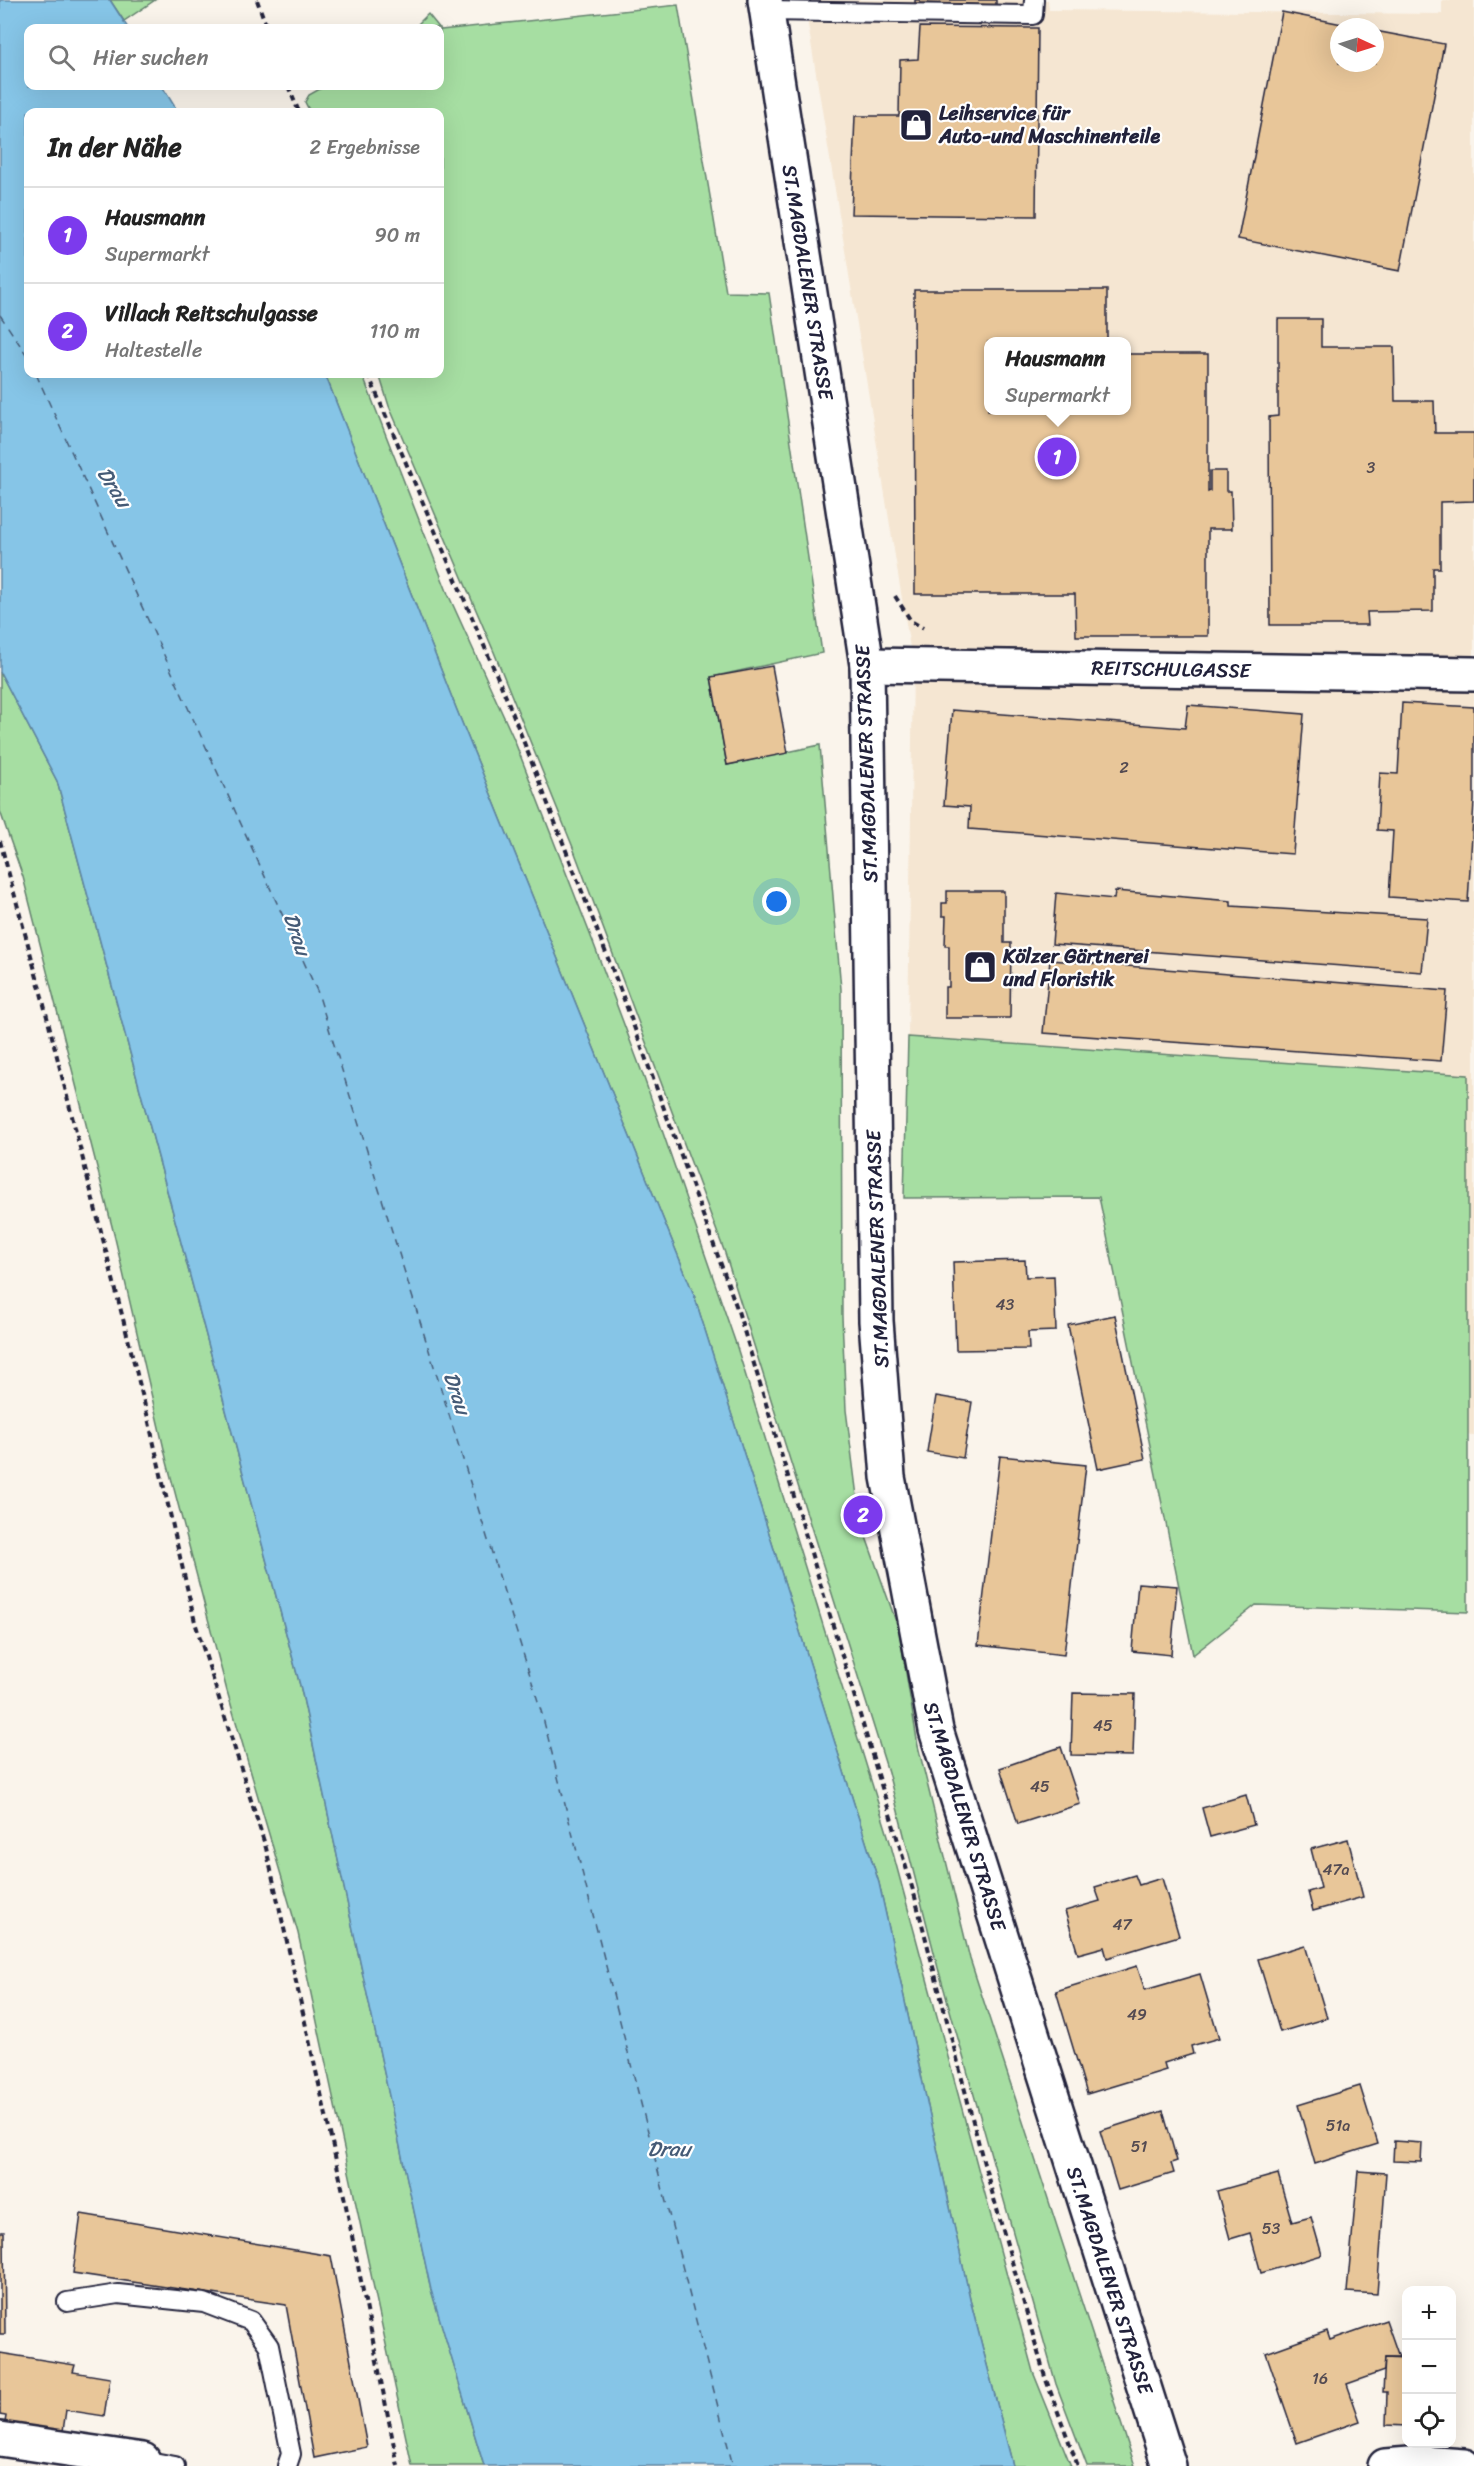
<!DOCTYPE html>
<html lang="de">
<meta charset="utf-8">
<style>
body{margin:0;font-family:Sriracha,sans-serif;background:#f2f2f2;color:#222}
.controls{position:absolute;right:18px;bottom:18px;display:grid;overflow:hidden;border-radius:12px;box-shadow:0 6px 24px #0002}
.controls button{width:54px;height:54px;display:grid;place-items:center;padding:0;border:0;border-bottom:2px solid #e0e0e0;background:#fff;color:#222;font:30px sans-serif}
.compass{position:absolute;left:1330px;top:18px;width:54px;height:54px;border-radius:50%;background:#fff;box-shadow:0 6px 24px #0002;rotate:94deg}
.you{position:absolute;left:777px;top:902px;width:21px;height:21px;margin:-15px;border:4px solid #fff;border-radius:50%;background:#1a73e8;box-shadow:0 0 0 9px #1a73e833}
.badge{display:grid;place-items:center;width:39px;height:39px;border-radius:50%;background:#7c3aed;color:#fff;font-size:20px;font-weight:700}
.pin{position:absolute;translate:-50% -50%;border:3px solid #fff;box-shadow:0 2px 6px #0006}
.popup{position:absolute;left:984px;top:337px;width:147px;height:78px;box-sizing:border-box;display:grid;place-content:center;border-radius:12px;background:#fff;filter:drop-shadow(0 2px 4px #0005);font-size:20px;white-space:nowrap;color:#767676}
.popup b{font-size:22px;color:#222}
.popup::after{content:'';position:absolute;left:50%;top:100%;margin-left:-12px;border:12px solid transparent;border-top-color:#fff}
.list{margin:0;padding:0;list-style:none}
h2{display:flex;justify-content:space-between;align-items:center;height:78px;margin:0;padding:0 24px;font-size:26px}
h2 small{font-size:20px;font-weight:400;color:#767676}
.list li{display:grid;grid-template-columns:39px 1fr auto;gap:18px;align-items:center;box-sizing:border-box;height:96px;padding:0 24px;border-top:2px solid #e0e0e0}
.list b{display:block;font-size:22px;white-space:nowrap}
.list p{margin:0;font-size:20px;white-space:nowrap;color:#767676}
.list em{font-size:20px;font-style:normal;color:#767676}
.icon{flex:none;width:33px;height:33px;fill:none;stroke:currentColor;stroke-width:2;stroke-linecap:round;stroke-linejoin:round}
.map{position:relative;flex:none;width:1474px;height:2466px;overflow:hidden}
.search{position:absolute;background:#fff;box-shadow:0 6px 24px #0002;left:24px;top:24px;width:420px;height:66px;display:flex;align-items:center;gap:15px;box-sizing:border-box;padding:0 21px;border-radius:12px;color:#767676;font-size:22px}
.panel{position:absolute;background:#fff;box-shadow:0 6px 24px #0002;left:24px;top:108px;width:420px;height:270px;border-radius:12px}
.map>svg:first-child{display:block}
</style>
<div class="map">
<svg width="1474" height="2466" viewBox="0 0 1474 2466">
<rect width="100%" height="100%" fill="#faf4eb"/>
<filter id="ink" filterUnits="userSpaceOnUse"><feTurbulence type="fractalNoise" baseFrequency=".0167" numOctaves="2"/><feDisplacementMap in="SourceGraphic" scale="12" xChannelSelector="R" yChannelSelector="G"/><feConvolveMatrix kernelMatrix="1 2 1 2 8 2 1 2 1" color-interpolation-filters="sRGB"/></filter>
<g filter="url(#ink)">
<path fill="#f5e6d2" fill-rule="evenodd" d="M804 0H1048L1049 10 1442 14V0H1474V1436L1467 1435V1075L908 1037 913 666ZM1339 27H1375V63H1339ZM988 342H1126V410H988Z"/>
<g fill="#a6dea2" stroke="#64806e" stroke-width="1.5">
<path d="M110 0H155L124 21Z"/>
<path d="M678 5 726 292 769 293 822 653 711 677 727 765 820 745 841 989 842 1317 846 1410 860 1520 899 1630 918 1746 970 1959 1135 2466H1087L1056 2384 938 1968 888 1772 725 1253 572 845 494 652 389 406 379 374H440V112H310L305 102 309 95 325 86H440V28H414L428 14 441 30Z"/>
<path d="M325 374H362L448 594 513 737 590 934 643 1075 736 1344 890 1842 1033 2372 1071 2466H1013L971 2303 879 1883 694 1295 456 708Z"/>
<path d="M0 672 57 781 301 1689 431 2289 484 2466H412L298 1933 227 1691 167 1462 115 1238 23 877 0 811Z"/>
<path d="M908 1037 1468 1075V1612L1256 1605 1193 1655 1099 1197 904 1198Z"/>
</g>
<path fill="#86c5e7" stroke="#5e84a2" stroke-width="1.5" d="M0 0H110L128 28H28V86H162L178 112H28V374H325L456 708 694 1295 879 1883 971 2303 1013 2466H484L431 2290 301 1689 57 781 0 672Z"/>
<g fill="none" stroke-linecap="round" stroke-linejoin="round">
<g stroke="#455b77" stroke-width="1.5" stroke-dasharray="8 6" stroke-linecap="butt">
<path d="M0 315 28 357"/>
<path d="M36 374 318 993 542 1714 733 2466"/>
</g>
</g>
<g fill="#e8c699" stroke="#22223b" stroke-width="1.5">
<path d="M915 0H996V5L915 3Z"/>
<path d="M1282 12 1357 27H1339V63H1375V31L1444 44 1400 271 1238 239Z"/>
<path d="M920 27 1038 28 1036 216 851 214 855 116H899L900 60 918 59Z"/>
<path d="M914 290H1107V342H988V410H1126V354H1208V492L1210 491V471H1226V491H1231L1232 529H1208V636H1076L1075 594H915Z"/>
<path d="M1278 319H1321V347H1394L1395 401H1434L1435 433H1474V501L1440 502V568H1433V611L1367 612 1368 625H1270L1269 417 1278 416Z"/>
<path d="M772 666 788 753 727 765 711 677Z"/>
<path d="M1402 703 1474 707V801L1468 902 1389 897 1393 831 1377 830 1380 773 1398 774Z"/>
<path d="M1188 705 1304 714 1293 854 969 829 970 807 944 805 952 710 1185 728Z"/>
<path d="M947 891H1004V943H1011L1010 1018H945V987H949V946H945L946 916H942V903H947Z"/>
<path d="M1115 891 1231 901V906L1427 918 1422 972 1052 944 1056 893 1114 899Z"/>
<path d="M1050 960 1447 991 1441 1061 1043 1033Z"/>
<path d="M1025 1260 1026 1277 1054 1276 1056 1331 1028 1332 1029 1349 956 1350 953 1262Z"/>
<path d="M1115 1315 1145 1459 1098 1469 1068 1325Z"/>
<path d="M936 1396 972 1402 963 1458 927 1452Z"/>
<path d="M1000 1456 1086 1465 1064 1655 978 1645Z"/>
<path d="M1138 1583 1177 1586 1171 1655 1132 1651Z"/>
<path d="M1073 1693 1135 1694 1133 1756 1071 1755Z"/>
<path d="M1061 1747 1080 1804 1018 1824 1000 1768Z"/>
<path d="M1246 1795 1254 1825 1210 1837 1202 1808Z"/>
<path d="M1348 1839 1363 1897 1313 1911 1308 1892 1321 1888 1311 1849Z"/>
<path d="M1135 1875 1139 1885 1162 1878 1179 1936 1107 1958 1104 1947 1078 1954 1065 1911 1100 1901 1095 1887Z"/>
<path d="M1305 1945 1327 2018 1280 2032 1258 1959Z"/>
<path d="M1137 1966 1145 1990 1200 1974 1219 2038 1191 2046 1193 2054 1164 2063 1166 2070 1087 2094 1056 1991Z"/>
<path d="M1360 2086 1378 2144 1315 2164 1298 2105Z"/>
<path d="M1163 2111 1177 2161 1171 2163 1174 2173 1118 2190 1100 2131Z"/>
<path d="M1394 2141 1422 2143 1421 2162 1393 2161Z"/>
<path d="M1358 2171 1386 2173 1377 2294 1347 2292Z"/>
<path d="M1278 2174 1292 2222 1311 2217 1322 2255 1261 2273 1250 2233 1230 2239 1217 2191Z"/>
<path d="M81 2214 331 2256 367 2447 314 2458 286 2305 73 2273Z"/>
<path d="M0 2232H4L5 2334H0Z"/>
<path d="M1386 2320 1399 2357H1385L1384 2371 1347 2384 1360 2421 1297 2443 1266 2353 1327 2331 1330 2340Z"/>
<path d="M0 2353 75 2365 73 2372 110 2378 104 2416 66 2410 62 2438 4 2429 6 2416 0 2415Z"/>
<path d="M1385 2357 1406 2358V2426L1386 2425 1387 2392H1383Z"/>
</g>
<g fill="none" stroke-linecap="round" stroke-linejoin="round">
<g stroke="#22223b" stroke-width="22">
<g id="lane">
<path d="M766 11 1033 15 1034 0"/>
<path d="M67 2302 118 2294 204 2303 251 2321 269 2346 291 2454 287 2466"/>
<path d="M143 2460 175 2466"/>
</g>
</g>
<g stroke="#22223b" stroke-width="38">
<g id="street">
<path d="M867 665 1474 674"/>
<path d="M0 2439 143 2460"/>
<path d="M1385 2466 1422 2463 1464 2466"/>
</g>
</g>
<g stroke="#22223b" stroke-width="38">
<path id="secondary" d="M765 0 867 665 876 1321 888 1477 936 1730 1169 2466"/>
</g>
<g stroke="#22223b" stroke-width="4" stroke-dasharray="6 4.5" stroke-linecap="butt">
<path d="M257 0 267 28"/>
<path d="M288 86 299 112"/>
<path d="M368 374 509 704 625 1002 738 1311 915 1897 984 2164 1045 2377 1078 2466"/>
<path d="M895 596 911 621 923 628"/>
<path d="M0 841 39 985 148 1418 195 1622 266 1848 344 2196 398 2466"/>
</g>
<use href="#lane" stroke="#fff" stroke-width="18"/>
<use href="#street" stroke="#fff" stroke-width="33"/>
<use href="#secondary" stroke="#fff" stroke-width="33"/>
</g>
</g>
<defs>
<g id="shop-square" transform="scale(1.725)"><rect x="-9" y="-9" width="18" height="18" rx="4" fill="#22223b" stroke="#fff"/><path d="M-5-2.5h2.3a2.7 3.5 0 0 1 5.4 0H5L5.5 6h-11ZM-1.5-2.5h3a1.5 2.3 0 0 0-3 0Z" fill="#fff"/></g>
</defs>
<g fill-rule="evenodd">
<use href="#shop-square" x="916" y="125"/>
<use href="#shop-square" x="980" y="967"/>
</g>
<g text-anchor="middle" stroke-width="4.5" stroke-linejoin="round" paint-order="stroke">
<g font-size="16" fill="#544b52">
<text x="1371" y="473">3</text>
<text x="1124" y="773">2</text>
<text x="1005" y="1310">43</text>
<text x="1103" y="1731">45</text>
<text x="1040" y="1792">45</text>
<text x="1336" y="1875">47a</text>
<text x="1122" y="1930">47</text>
<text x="1137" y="2020">49</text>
<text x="1338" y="2131">51a</text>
<text x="1139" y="2152">51</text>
<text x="1271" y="2234">53</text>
<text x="1320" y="2384">16</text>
</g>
<g font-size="20" font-weight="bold" fill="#22223b" stroke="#fff" text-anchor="start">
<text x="939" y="120">Leihservice für<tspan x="939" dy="23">Auto-und Maschinenteile</tspan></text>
<text x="1003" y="963">Kölzer Gärtnerei<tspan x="1003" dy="23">und Floristik</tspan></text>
</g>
<g font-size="20" fill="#22223b" stroke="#fff">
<text transform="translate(808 282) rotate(81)" y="7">ST.MAGDALENER STRASSE</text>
<text transform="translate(1171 669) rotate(1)" y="7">REITSCHULGASSE</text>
<text transform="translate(866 764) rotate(-92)" y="7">ST.MAGDALENER STRASSE</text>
<text transform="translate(877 1249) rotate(-92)" y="7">ST.MAGDALENER STRASSE</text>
<text transform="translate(965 1816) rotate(73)" y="7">ST.MAGDALENER STRASSE</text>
<text transform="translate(1110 2280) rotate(72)" y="7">ST.MAGDALENER STRASSE</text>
</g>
<g font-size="21" font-style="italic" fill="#455b77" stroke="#fff">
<text transform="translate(114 487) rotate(57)" y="7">Drau</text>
<text transform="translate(297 934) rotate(71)" y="7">Drau</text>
<text transform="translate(457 1393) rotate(71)" y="7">Drau</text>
<text x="669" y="2156">Drau</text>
</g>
</g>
</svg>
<div class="controls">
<button>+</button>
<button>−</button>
<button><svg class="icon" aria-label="locate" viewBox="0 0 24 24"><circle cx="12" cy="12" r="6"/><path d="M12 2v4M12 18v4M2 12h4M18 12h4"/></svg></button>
</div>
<svg class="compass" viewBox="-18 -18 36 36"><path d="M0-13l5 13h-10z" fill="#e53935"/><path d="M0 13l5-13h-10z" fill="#767676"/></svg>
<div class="you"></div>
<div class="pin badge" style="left:1057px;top:457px">1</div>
<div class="popup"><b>Hausmann</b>Supermarkt</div>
<div class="pin badge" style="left:863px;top:1515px">2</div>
<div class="search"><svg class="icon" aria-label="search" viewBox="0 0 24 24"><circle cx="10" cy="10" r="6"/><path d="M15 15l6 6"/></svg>Hier suchen</div>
<section class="panel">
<h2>In der Nähe<small>2 Ergebnisse</small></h2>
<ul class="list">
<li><span class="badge">1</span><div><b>Hausmann</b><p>Supermarkt</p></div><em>90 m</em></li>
<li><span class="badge">2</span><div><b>Villach Reitschulgasse</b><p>Haltestelle</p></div><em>110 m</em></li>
</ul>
</section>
</div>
